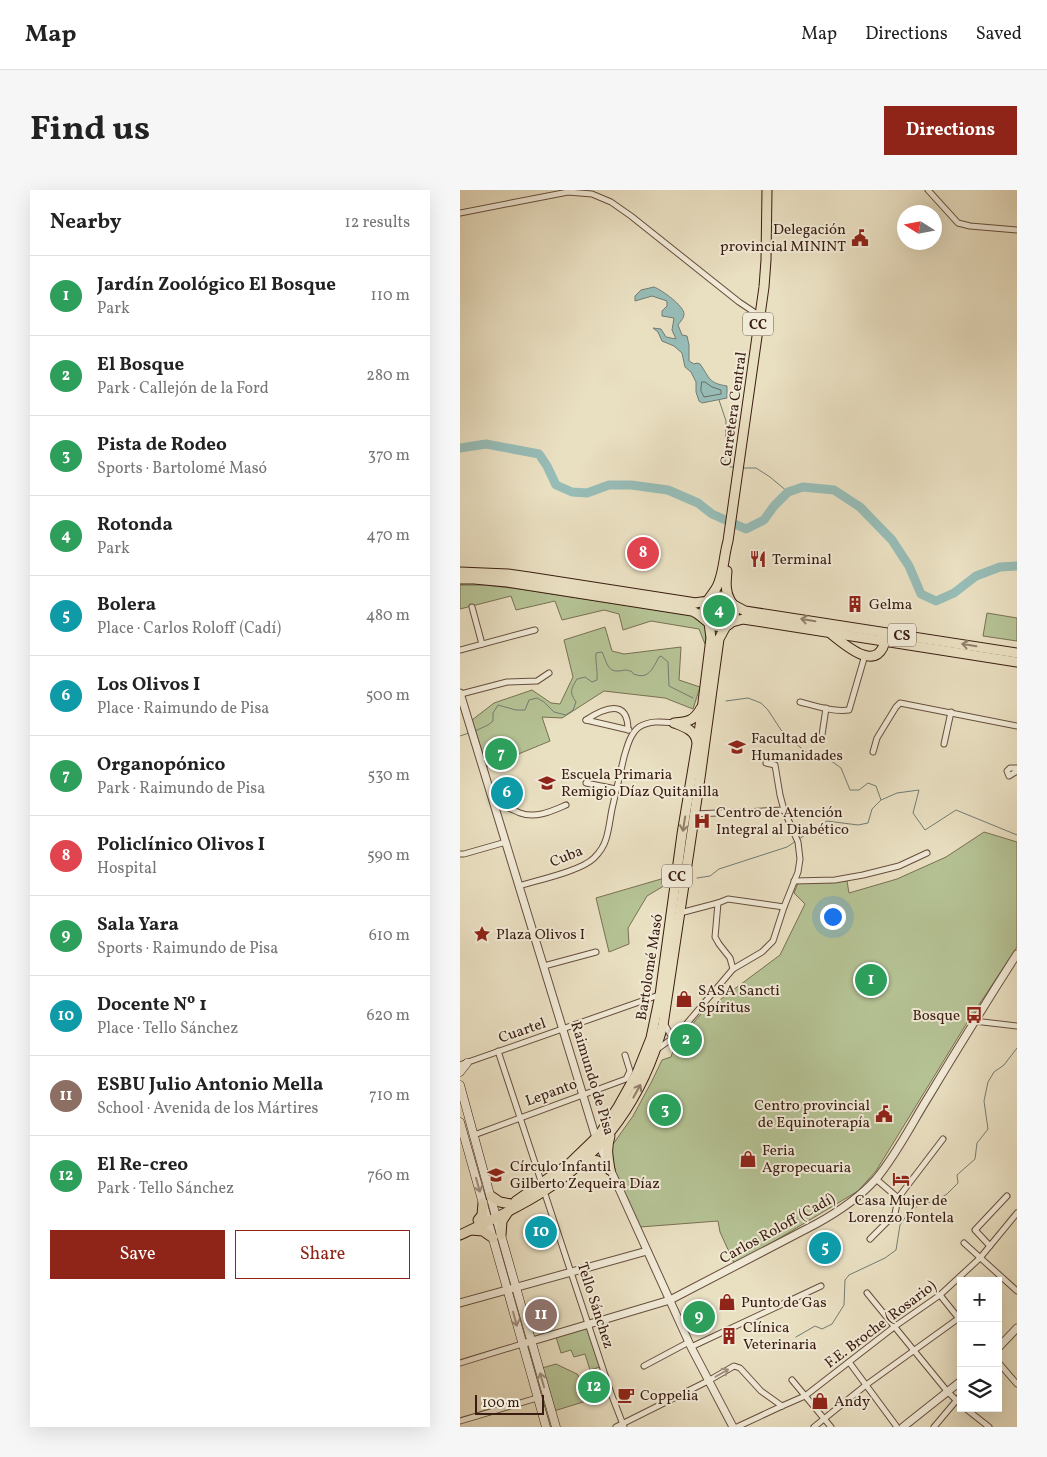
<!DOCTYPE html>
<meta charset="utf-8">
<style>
body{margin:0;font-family:Vollkorn,serif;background:#f6f6f6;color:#222}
.controls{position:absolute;right:15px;bottom:15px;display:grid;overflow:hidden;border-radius:0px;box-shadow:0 5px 20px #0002}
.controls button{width:45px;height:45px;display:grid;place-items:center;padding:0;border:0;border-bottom:1px solid #e0e0e0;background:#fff;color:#222;font:25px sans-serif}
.compass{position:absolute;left:437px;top:15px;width:45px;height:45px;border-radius:50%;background:#fff;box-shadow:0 5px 20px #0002;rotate:281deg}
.scale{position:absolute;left:15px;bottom:12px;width:69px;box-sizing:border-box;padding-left:5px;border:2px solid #3a1d11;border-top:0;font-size:14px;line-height:18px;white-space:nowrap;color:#3a1d11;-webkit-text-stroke:4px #f1ead7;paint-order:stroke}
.you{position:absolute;left:372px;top:726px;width:18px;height:18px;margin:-12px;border:4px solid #fff;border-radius:50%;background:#1a73e8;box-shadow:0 0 0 8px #1a73e833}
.badge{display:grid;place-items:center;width:32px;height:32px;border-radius:50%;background:#8f2418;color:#fff;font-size:16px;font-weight:700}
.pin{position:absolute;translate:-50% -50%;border:2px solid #fff;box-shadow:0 1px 5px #0006}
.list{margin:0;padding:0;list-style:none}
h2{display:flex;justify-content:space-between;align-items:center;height:65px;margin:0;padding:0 20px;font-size:21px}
h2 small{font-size:16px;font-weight:400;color:#767676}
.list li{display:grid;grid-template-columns:32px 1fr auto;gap:15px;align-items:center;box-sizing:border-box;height:80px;padding:0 20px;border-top:1px solid #e0e0e0}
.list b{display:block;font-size:19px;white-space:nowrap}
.list p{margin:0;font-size:16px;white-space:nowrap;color:#767676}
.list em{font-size:16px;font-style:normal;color:#767676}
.actions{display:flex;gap:10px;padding:15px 20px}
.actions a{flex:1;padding:11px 0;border:1px solid #8f2418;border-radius:0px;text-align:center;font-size:18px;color:#8f2418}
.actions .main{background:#8f2418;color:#fff}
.icon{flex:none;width:28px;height:28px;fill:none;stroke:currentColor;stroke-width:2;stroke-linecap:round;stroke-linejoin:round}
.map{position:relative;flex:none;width:557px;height:1237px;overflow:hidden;border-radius:0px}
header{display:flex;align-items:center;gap:30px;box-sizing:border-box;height:70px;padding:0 25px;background:#fff;border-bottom:1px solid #e0e0e0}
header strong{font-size:24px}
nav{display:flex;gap:28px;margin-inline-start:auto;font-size:18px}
.intro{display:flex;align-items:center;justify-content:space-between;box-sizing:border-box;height:120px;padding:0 30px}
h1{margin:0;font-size:35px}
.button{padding:12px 22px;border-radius:0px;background:#8f2418;color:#fff;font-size:18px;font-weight:700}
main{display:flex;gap:30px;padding:0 30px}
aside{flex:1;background:#fff;border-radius:0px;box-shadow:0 5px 20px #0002}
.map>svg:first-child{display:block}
</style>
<header>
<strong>Map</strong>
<nav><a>Map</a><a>Directions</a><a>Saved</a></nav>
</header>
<div class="intro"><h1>Find us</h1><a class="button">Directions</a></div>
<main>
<aside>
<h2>Nearby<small>12 results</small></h2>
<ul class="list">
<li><span class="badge" style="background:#2e9e5b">1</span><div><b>Jardín Zoológico El Bosque</b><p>Park</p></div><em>110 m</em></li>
<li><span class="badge" style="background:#2e9e5b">2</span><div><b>El Bosque</b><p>Park · Callejón de la Ford</p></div><em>280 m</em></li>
<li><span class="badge" style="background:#2e9e5b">3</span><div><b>Pista de Rodeo</b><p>Sports · Bartolomé Masó</p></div><em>370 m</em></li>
<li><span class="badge" style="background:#2e9e5b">4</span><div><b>Rotonda</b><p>Park</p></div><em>470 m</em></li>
<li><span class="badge" style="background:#0f9aa8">5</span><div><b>Bolera</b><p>Place · Carlos Roloff (Cadí)</p></div><em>480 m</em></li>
<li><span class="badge" style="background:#0f9aa8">6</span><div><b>Los Olivos I</b><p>Place · Raimundo de Pisa</p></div><em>500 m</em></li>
<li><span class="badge" style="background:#2e9e5b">7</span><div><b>Organopónico</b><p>Park · Raimundo de Pisa</p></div><em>530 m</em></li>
<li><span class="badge" style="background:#e0444e">8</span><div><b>Policlínico Olivos I</b><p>Hospital</p></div><em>590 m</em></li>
<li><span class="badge" style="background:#2e9e5b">9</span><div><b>Sala Yara</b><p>Sports · Raimundo de Pisa</p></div><em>610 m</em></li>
<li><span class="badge" style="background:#0f9aa8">10</span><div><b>Docente Nº 1</b><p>Place · Tello Sánchez</p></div><em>620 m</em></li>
<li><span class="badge" style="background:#8d6e63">11</span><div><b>ESBU Julio Antonio Mella</b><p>School · Avenida de los Mártires</p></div><em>710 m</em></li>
<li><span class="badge" style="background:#2e9e5b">12</span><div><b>El Re-creo</b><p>Park · Tello Sánchez</p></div><em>760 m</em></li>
</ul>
<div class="actions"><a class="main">Save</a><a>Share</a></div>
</aside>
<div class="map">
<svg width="557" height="1237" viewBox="0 0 557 1237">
<rect width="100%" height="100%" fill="#e9dfc1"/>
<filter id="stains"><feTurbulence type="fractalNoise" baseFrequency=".004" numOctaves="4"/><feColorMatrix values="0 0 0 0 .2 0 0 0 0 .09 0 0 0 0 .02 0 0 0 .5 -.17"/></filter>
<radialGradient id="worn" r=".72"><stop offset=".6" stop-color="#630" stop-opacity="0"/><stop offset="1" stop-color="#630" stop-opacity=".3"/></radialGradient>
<g fill="#b5c294" stroke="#787052">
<path d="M0 395H25L60 399 235 426C247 436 247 438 245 454L239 439 191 431 163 440 159 424 144 420 102 430 95 411 56 420 51 406 0 419Z"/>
<circle cx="259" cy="422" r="11"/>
<path d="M527 423 557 428V451L523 446Z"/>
<path d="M145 437 152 461 164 464 221 457 219 490 240 497 233 519 205 508 144 501 102 528 82 527 90 551 27 577 12 530 34 513 72 500 91 513 100 514 113 487 104 450Z"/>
<path d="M524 642 557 652V757L505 836 416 981 398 1001 275 1075 260 1042 258 1031 180 1037 154 980 151 957 173 926 192 891 202 870 211 867 215 855 245 819 253 815 320 765 345 714 334 703 338 693 387 691 389 703 437 689 486 667Z"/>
<path d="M208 687 207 694 187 706 168 738 169 754 149 762 136 708Z"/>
<path d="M128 1138 140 1177 130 1180 125 1164 114 1167 111 1160 101 1163 96 1147Z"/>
<path d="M69 1155 94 1237H89L67 1157Z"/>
<path d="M96 1174 117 1184 119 1187 142 1180 149 1204 94 1221 82 1178Z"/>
</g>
<path fill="#97bcb6" stroke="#727c74" d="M194 97C202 100 224 116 224 124 224 128 220 132 218 135L222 145 227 146 229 155V171L234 174 237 173 240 174C250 188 248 193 267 196V208L242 213 239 211 236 202V192L231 182 225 177 222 163 214 156 202 151 198 142 193 138 201 139 206 147 216 149 212 140 214 128 202 126V121L207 116V111L192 106 175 111V106L181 100Z"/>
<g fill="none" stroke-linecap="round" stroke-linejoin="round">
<path stroke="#686c64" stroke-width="1" d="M242 192H245L252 197 261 200V204L244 207 241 201Z"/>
<g stroke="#727c74" stroke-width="1">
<path d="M259 210 266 231 265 273 270 277H274"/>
<path d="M283 278H296L310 287 328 302"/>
<path d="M266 511 288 508 301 513 308 520 321 540 336 554 349 564 370 570 381 578 390 600H399L408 593 416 596 421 610 437 603 459 600 453 623 465 640 496 620 557 645"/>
<path d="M15 541 28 535 33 531V523L38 515 56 520H65L69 510 77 508 84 512 94 522 106 525 113 520 116 512C109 502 111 499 117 489L125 487 132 492 137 490C138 481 135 472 136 463L142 462C146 470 147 482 158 481 162 481 166 479 170 481 177 484 169 483 177 485 189 489 194 476 199 467L201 466 208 472 209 496 233 508"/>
<path d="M0 546 9 543"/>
<path d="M339 649 367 631 398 635 408 633 412 619 421 610"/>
<path d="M237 688 250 686 259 679 327 657 336 651"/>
<path d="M336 1147 355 1136 362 1139 372 1134 384 1115 385 1090 389 1085 425 1068 436 1060 440 1035 447 1025 460 1014 476 1011 487 1004 498 993 497 985 515 969 517 953 528 939 524 911 528 892 534 882 544 875 557 858"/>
</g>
<path stroke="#97bcb6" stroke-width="9" d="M0 258 26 254 79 264 87 276 96 295 112 302 127 303 149 295H171L208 300 238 313 252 324 286 339 304 330 314 316 328 302 343 297 374 300 400 317 432 350 449 376 461 404 476 411 494 403 516 386 540 377 557 376"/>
<g stroke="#664e3d" stroke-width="7">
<g id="minor">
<path d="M468 0 498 33 510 36 557 40"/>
<path d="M0 23 108 2 132 4 151 12 171 26 279 112 300 126"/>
<path d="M12 417 22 454"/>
<path d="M0 460 75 440"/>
<path d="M1 504 47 492 77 491 89 483"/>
<path d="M340 512C355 516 373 522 389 520L405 465"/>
<path d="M126 530C144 518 168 508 168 540"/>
<path d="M126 530 169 540"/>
<path d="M362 545 366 518"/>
<path d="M484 554 491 522"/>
<path d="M413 562 417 548 436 517 440 513 557 536"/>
<path d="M557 578H550L547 581 549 586 557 581"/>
<path d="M126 593 156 599"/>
<path d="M34 614C44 615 51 619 60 623 76 629 92 621 106 615"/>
<path d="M234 624 324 620"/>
<path d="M0 664H4L46 652"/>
<path d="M334 691 375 690 403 685 439 676 467 663"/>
<path d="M59 696C78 690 121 681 134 668 139 663 144 656 146 649 149 640 150 629 152 619 156 602 160 584 164 567 167 557 170 544 179 537 191 530 203 532 216 533"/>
<path d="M258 713 255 747 259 754 270 768 273 779"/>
<path d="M220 723 258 713 268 709 324 717"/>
<path d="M84 776 136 762"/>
<path d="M514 831 557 836"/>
<path d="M204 833 210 844 217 845"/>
<path d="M196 860 217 845 273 779 302 762 313 751 324 717 338 682 340 669 338 652 324 620 320 605 315 575 306 573"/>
<path d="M38 861 82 994"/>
<path d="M0 875 199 805"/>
<path d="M14 945 166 889 170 881 165 865"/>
<path d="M84 1001 152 1206 164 1237"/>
<path d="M438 1008 483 949"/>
<path d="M410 1049 435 1024 438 1008 416 989"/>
<path d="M504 1053 557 1101"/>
<path d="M530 1056 515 1040 547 1006"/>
<path d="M407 1103 487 1201 501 1215"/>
<path d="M480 1105 500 1130"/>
<path d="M231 1157 361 1096"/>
<path d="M389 1172 437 1237"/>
<path d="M538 1172 557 1194"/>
<path d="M0 1173 62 1154"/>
<path d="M184 1176 229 1152"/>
<path d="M332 1190 371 1237"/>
<path d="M505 1218 529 1237"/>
<path d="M0 1231 77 1208"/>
<path d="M156 1237 248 1191 274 1176 280 1178 301 1201 322 1216"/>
<path d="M277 1237 322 1216 345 1206 434 1137 480 1105 520 1068 557 1023"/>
<path d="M354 1237 406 1195 499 1128"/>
<path d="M474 1237 501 1205"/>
</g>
</g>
<g stroke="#664e3d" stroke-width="9">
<g id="tertiary">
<path d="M0 503 136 948 231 1157 273 1237"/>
<path d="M0 1113 187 1061"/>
<path d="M62 1154 210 1110 356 1034C378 1022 399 1008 416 989 437 964 452 933 469 906 498 858 527 811 557 764"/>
<path d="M538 1158 557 1138"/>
<path d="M443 1237 501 1191"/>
</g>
</g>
<g stroke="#3a1d11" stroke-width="9">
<g id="secondary">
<path d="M0 882 7 873"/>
<path d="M0 895 41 1045 96 1237"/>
<path d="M0 932 86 1237"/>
</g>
</g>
<g stroke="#3a1d11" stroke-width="11">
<g id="primary">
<path d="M214 533C228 532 234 531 241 518"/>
<path d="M217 534C227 538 235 541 237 552"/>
<path d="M124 971C135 968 143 971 150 980"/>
<path d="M150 980C148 966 146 960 150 946"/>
<path d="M31 1006 40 1012 51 1014"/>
<path d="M56 1011 110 973 139 945 158 917 177 883 191 848 200 805 222 644 240 536 251 448 249 433"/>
<path d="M18 1030 22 1025 23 1013"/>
<path d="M11 1040 23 1041 33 1048"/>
<path d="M0 1045C27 1032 60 1017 84 1001 145 962 184 905 203 835L240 588 259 449 266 436"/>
<path d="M41 1045 42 1031 48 1022"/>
</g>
</g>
<g stroke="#3a1d11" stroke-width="11">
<g id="trunk">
<path d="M267 381C266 392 265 401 270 410"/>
<path d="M0 382 48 384 69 387 236 413C239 412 244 412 247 411 251 409 254 406 258 406 280 404 281 443 255 436 247 434 241 424 232 421L47 392 14 389H0"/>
<path d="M272 414 285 421 557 463"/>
<path d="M244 428C241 412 255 405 259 392 264 379 264 365 268 351L304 97 306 70 307 0"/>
<path d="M272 432 283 429 557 472"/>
<path d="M369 442C385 455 420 487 426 446"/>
</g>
</g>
<use href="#minor" stroke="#f1ead7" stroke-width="5"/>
<use href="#tertiary" stroke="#f1ead7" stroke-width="7"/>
<use href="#secondary" stroke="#f1ead7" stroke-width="8"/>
<use href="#primary" stroke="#e9dfc1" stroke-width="9"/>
<use href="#trunk" stroke="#e9dfc1" stroke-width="9"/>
</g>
<defs><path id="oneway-shaft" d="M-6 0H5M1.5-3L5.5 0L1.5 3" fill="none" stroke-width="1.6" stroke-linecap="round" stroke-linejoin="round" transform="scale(1.25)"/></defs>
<g stroke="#927e69">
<use href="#oneway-shaft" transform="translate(348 430) rotate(-171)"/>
<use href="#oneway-shaft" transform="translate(509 455) rotate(-171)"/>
<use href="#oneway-shaft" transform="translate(224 634) rotate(99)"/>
<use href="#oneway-shaft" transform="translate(177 901) rotate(-61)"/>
</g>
<g stroke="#9f8e7e">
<use href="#oneway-shaft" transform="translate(18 995) rotate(74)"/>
<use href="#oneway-shaft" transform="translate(55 1129) rotate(75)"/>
<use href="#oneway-shaft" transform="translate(262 1183) rotate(-30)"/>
<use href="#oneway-shaft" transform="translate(82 1190) rotate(-106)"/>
</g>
<defs>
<g id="civic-bare" transform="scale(1.35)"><path d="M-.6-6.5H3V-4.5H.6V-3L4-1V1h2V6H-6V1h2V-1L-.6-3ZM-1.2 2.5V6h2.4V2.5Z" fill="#8f2418" stroke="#f1ead7" stroke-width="2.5" paint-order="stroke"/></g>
<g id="restaurant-bare" transform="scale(1.35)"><path d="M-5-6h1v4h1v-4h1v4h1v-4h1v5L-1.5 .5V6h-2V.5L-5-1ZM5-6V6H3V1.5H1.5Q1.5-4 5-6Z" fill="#8f2418" stroke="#f1ead7" stroke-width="2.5" paint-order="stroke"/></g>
<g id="building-bare" transform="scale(1.35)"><path d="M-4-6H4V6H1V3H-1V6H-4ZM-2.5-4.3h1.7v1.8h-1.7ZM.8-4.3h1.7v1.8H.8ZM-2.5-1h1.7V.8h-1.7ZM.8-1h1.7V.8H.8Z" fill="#8f2418" stroke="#f1ead7" stroke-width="2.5" paint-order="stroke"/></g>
<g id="university-bare" transform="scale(1.35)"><path d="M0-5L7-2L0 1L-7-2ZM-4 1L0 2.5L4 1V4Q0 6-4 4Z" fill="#8f2418" stroke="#f1ead7" stroke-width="2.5" paint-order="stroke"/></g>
<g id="school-bare" transform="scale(1.35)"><path d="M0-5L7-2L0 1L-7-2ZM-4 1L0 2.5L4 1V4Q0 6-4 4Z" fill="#8f2418" stroke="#f1ead7" stroke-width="2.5" paint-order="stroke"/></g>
<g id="hospital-bare" transform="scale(1.35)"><path d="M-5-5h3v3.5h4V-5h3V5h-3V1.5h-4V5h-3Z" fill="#8f2418" stroke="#f1ead7" stroke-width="2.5" paint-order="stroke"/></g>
<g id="sight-bare" transform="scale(1.35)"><path d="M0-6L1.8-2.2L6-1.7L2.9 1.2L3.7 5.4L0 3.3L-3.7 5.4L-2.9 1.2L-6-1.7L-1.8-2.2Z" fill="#8f2418" stroke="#f1ead7" stroke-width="2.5" paint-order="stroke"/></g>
<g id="shop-bare" transform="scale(1.35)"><path d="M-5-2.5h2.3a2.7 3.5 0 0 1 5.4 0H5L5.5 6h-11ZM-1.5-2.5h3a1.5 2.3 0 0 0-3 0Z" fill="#8f2418" stroke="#f1ead7" stroke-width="2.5" paint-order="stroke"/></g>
<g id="bus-bare" transform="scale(1.35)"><path d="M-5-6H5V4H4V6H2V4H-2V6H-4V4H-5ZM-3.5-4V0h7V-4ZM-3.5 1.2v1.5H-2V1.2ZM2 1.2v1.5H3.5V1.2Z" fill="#8f2418" stroke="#f1ead7" stroke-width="2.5" paint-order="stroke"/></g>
<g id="hotel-bare" transform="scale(1.35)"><path d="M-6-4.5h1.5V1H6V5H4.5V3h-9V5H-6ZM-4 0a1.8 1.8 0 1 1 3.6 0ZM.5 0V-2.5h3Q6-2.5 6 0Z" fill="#8f2418" stroke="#f1ead7" stroke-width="2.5" paint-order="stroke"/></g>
<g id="cafe-bare" transform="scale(1.35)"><path d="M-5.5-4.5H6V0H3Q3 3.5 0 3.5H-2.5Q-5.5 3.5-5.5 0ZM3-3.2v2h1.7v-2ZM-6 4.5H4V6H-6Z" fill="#8f2418" stroke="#f1ead7" stroke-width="2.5" paint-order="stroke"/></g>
</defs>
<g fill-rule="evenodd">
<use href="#civic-bare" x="400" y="48"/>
<use href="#restaurant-bare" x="298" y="369"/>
<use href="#building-bare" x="395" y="414"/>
<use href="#university-bare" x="277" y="557"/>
<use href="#school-bare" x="87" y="593"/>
<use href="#hospital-bare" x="242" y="631"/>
<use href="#sight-bare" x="22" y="744"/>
<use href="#shop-bare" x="224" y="809"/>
<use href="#bus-bare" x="514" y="825"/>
<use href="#civic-bare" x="424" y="924"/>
<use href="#shop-bare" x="288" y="969"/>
<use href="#school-bare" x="36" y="985"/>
<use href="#hotel-bare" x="441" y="989"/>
<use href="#shop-bare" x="267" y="1112"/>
<use href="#building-bare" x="269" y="1146"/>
<use href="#cafe-bare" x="166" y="1205"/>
<use href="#shop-bare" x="360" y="1211"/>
</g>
<g text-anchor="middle" stroke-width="4" stroke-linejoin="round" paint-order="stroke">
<g fill="#f1ead7" stroke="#715a4c" stroke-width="1">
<rect x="283" y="122.5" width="30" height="23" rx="4"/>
<rect x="428" y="433.5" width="28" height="23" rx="4"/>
<rect x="202" y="674.5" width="30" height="23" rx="4"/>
</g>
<g font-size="14" font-weight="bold" fill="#3a1d11">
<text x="298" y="139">CC</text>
<text x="442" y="450">CS</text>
<text x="217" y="691">CC</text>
</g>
<g font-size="15" fill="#3a1d11" stroke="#f1ead7" text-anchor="start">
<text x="386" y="44" text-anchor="end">Delegación<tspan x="386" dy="17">provincial MININT</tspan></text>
<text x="312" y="374">Terminal</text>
<text x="409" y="419">Gelma</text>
<text x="291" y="553">Facultad de<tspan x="291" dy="17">Humanidades</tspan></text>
<text x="101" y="589">Escuela Primaria<tspan x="101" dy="17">Remigio Díaz Quitanilla</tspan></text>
<text x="256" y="627">Centro de Atención<tspan x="256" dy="17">Integral al Diabético</tspan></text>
<text x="36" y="749">Plaza Olivos I</text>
<text x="238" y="805">SASA Sancti<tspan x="238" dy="17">Spíritus</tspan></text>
<text x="500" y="830" text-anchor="end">Bosque</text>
<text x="410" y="920" text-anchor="end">Centro provincial<tspan x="410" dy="17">de Equinoterapía</tspan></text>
<text x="302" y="965">Feria<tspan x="302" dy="17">Agropecuaria</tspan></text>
<text x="50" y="981">Círculo Infantil<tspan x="50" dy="17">Gilberto Zequeira Díaz</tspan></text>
<text x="441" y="1015" text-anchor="middle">Casa Mujer de<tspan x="441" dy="17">Lorenzo Fontela</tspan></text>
<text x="281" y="1117">Punto de Gas</text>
<text x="283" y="1142">Clínica<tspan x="283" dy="17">Veterinaria</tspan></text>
<text x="180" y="1210">Coppelia</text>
<text x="374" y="1216">Andy</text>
</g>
<g font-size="15" fill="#3a1d11" stroke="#f1ead7">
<text transform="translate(273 219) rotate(-82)" y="5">Carretera Central</text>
<text transform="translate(106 666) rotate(-22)" y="5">Cuba</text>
<text transform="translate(189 777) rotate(-81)" y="5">Bartolomé Masó</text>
<text transform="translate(62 840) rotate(-19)" y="5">Cuartel</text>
<text transform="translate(133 888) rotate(73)" y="5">Raimundo de Pisa</text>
<text transform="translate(91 902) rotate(-20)" y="5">Lepanto</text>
<text transform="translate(317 1038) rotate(-29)" y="5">Carlos Roloff (Cadí)</text>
<text transform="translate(136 1115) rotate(72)" y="5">Tello Sánchez</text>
<text transform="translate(420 1134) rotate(-37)" y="5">F.E. Broche (Rosario)</text>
</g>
</g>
<rect width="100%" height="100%" filter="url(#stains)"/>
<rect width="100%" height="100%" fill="url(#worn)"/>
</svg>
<div class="controls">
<button>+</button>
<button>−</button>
<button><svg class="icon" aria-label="layers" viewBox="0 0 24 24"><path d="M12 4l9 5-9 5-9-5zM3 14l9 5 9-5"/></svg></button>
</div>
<svg class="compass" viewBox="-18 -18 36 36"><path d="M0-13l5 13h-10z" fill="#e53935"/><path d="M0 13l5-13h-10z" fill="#767676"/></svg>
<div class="scale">100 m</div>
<div class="you"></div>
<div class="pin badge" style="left:411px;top:790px;background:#2e9e5b">1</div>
<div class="pin badge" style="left:226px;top:850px;background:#2e9e5b">2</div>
<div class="pin badge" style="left:205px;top:920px;background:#2e9e5b">3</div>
<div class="pin badge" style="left:259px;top:421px;background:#2e9e5b">4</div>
<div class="pin badge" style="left:365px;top:1058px;background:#0f9aa8">5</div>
<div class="pin badge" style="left:47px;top:603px;background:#0f9aa8">6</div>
<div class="pin badge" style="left:41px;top:564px;background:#2e9e5b">7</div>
<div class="pin badge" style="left:183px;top:363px;background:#e0444e">8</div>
<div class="pin badge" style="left:239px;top:1127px;background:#2e9e5b">9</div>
<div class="pin badge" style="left:81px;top:1042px;background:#0f9aa8">10</div>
<div class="pin badge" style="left:81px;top:1125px;background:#8d6e63">11</div>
<div class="pin badge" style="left:134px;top:1197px;background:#2e9e5b">12</div>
</div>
</main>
